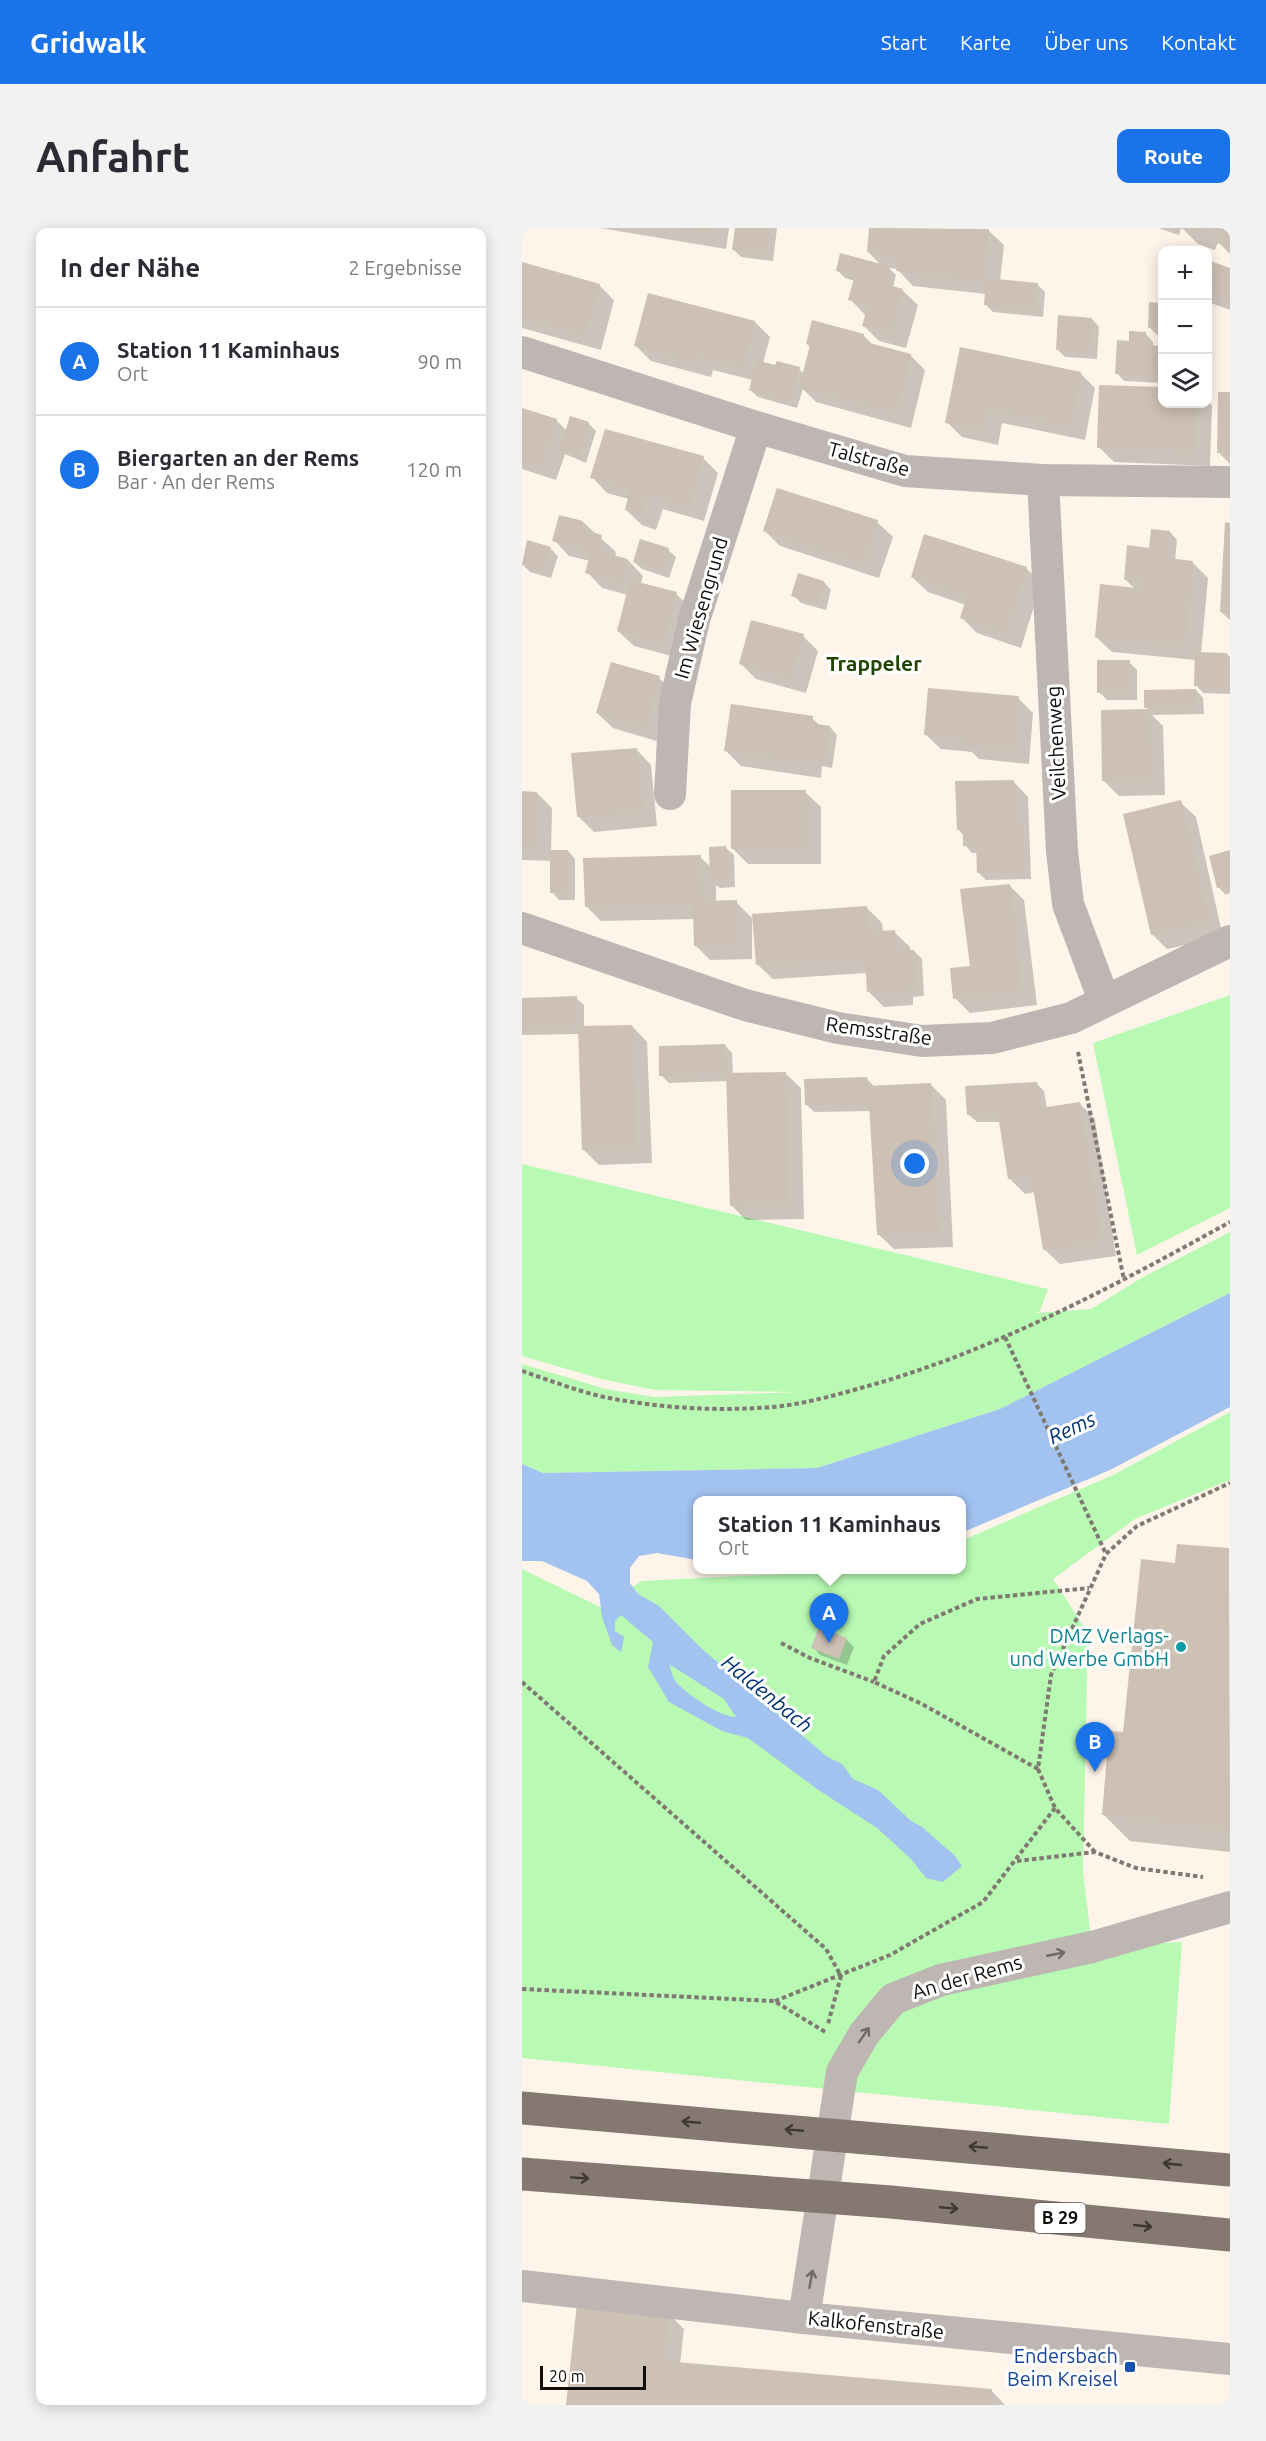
<!DOCTYPE html>
<html lang="de">
<meta charset="utf-8">
<style>
body{margin:0;font-family:Ubuntu,sans-serif;background:#f2f2f3;color:#2b2b33}
.controls{position:absolute;right:18px;top:18px;display:grid;overflow:hidden;border-radius:12px;box-shadow:0 3px 15px #0003}
.controls button{width:54px;height:54px;display:grid;place-items:center;padding:0;border:0;border-bottom:2px solid #e1e1e2;background:#fff;color:#2b2b33;font:30px sans-serif}
.scale{position:absolute;left:18px;bottom:15px;width:106px;box-sizing:border-box;padding-left:6px;border:3px solid #110d09;border-top:0;font-size:16px;line-height:21px;white-space:nowrap;color:#110d09;-webkit-text-stroke:4px #fff;paint-order:stroke}
.you{position:absolute;left:393px;top:936px;width:21px;height:21px;margin:-15px;border:4px solid #fff;border-radius:50%;background:#1a73e8;box-shadow:0 0 0 9px #1a73e833}
.badge{display:grid;place-items:center;width:39px;height:39px;border-radius:50%;background:#1a73e8;color:#fff;font-size:20px;font-weight:700}
.pin{position:absolute;translate:-50% -50px;filter:drop-shadow(0 2px 3px #0008)}
.pin::after{content:'';position:absolute;top:32px;width:21px;height:18px;background:inherit;clip-path:polygon(0 0,100% 0,50% 100%)}
.popup{position:absolute;left:171px;top:1268px;width:273px;height:78px;box-sizing:border-box;display:grid;place-content:center;border-radius:12px;background:#fff;filter:drop-shadow(0 2px 4px #0005);font-size:20px;white-space:nowrap;color:#7c7c81}
.popup b{font-size:22px;color:#2b2b33}
.popup::after{content:'';position:absolute;left:50%;top:100%;margin-left:-12px;border:12px solid transparent;border-top-color:#fff}
.list{margin:0;padding:0;list-style:none}
h2{display:flex;justify-content:space-between;align-items:center;height:78px;margin:0;padding:0 24px;font-size:26px}
h2 small{font-size:20px;font-weight:400;color:#7c7c81}
.list li{display:grid;grid-template-columns:39px 1fr auto;gap:18px;align-items:center;box-sizing:border-box;height:108px;padding:0 24px;border-top:2px solid #e1e1e2}
.list b{display:block;font-size:22px;white-space:nowrap}
.list p{margin:0;font-size:20px;white-space:nowrap;color:#7c7c81}
.list em{font-size:20px;font-style:normal;color:#7c7c81}
.icon{flex:none;width:33px;height:33px;fill:none;stroke:currentColor;stroke-width:2;stroke-linecap:round;stroke-linejoin:round}
.map{position:relative;flex:none;width:708px;height:2177px;overflow:hidden;border-radius:12px}
header{display:flex;align-items:center;gap:36px;box-sizing:border-box;height:84px;padding:0 30px;background:#1a73e8;color:#fff}
header strong{font-size:28px}
nav{display:flex;gap:33px;margin-inline-start:auto;font-size:21px}
.intro{display:flex;align-items:center;justify-content:space-between;box-sizing:border-box;height:144px;padding:0 36px}
h1{margin:0;font-size:42px}
.button{padding:15px 27px;border-radius:12px;background:#1a73e8;color:#fff;font-size:21px;font-weight:700}
main{display:flex;gap:36px;padding:0 36px}
aside{flex:1;background:#fff;border-radius:12px;box-shadow:0 3px 15px #0003}
.map>svg:first-child{display:block}
</style>
<header>
<strong>Gridwalk</strong>
<nav><a>Start</a><a>Karte</a><a>Über uns</a><a>Kontakt</a></nav>
</header>
<div class="intro"><h1>Anfahrt</h1><a class="button">Route</a></div>
<main>
<aside>
<h2>In der Nähe<small>2 Ergebnisse</small></h2>
<ul class="list">
<li><span class="badge">A</span><div><b>Station 11 Kaminhaus</b><p>Ort</p></div><em>90 m</em></li>
<li><span class="badge">B</span><div><b>Biergarten an der Rems</b><p>Bar · An der Rems</p></div><em>120 m</em></li>
</ul>
</aside>
<div class="map">
<svg width="708" height="2177" viewBox="0 0 708 2177">
<rect width="100%" height="100%" fill="#fff4ea"/>
<g fill="#b8f9b4">
<path d="M708 767V980L615 1027 571 815Z"/>
<path d="M0 936 526 1061 518 1083 513 1085 569 1081 621 1049 708 1004V1065L478 1181 295 1240 21 1245 0 1236V1136L84 1161 132 1169 277 1164 133 1162 79 1151 0 1128Z"/>
<path d="M708 1184V1252L613 1291 531 1351 566 1405 561 1643 570 1718 660 1714 647 1896 0 1830V1341L78 1379 120 1353 339 1342H439V1313L591 1247Z"/>
</g>
<path fill="#a2c2f0" fill-rule="evenodd" d="M708 1065V1179L588 1242 439 1305V1272H175V1332L135 1325 117 1328 108 1340V1355L116 1366 137 1378 179 1420 304 1528 320 1536 331 1551 356 1562 389 1593 400 1599 432 1627 440 1638 421 1654 404 1650 389 1631 355 1600 295 1561 226 1510 200 1503 147 1474 126 1439 131 1414 99 1387 93 1393V1403L102 1409 99 1424 90 1417 80 1389 77 1366 65 1353 20 1333H0V1236L21 1245 295 1240 478 1181ZM147 1436 202 1471 214 1489C197 1489 165 1466 154 1454 150 1449 149 1441 147 1436Z"/>
<g fill="#0003">
<path d="M78 0H207L204 21Z"/>
<path d="M214 0H255L251 33 219 29 211 21Z"/>
<path d="M349 0 466 2 482 17 478 53 516 57 523 64 521 89 471 84 463 76 464 66 391 58 375 41 367 40 374 47 371 59 380 62 396 77 384 120 357 113 342 98 343 87 328 71 333 53 323 50 315 42 360 38 346 24Z"/>
<path d="M636 0H659L657 7Z"/>
<path d="M660 0H708V26L696 14 693 22 676 16Z"/>
<path d="M686 34 708 41V82L686 74Z"/>
<path d="M0 35 77 57 92 72 79 122 0 100Z"/>
<path d="M629 76H640V107H635L627 99Z"/>
<path d="M570 91 577 99 575 131 543 129 536 122Z"/>
<path d="M233 94 248 109 241 135 277 141 282 146 289 120 285 116 341 107 352 118 388 127 403 142 389 200 294 174 281 161 275 180 236 169 228 162 231 152 191 142 189 149 129 133 114 118Z"/>
<path d="M624 106 631 114V119L640 120V155L602 153 595 145 608 114Z"/>
<path d="M558 145 573 160 563 212 480 195 476 217 440 209 425 194Z"/>
<path d="M579 158 640 161V176H686V173L690 178 688 238 592 234 577 219Z"/>
<path d="M708 166V236L697 225Z"/>
<path d="M0 181 34 192 45 203 66 195 74 203 64 235 43 226 34 252 0 241Z"/>
<path d="M181 230 196 245 182 293 141 281 134 302 120 297 104 282 107 271 85 265 70 249Z"/>
<path d="M61 294 94 324 93 329 106 332 121 348 119 356 154 366 170 381 157 430 112 418 96 403 106 367 80 360 65 344 68 333 47 328 32 312Z"/>
<path d="M355 294 371 309 357 350 258 318 243 303Z"/>
<path d="M708 296V392L699 384Z"/>
<path d="M648 304 655 312 653 333 671 335 686 350 679 426H705L708 429V466L681 465 674 457V432L590 424 574 409 613 361 603 351Z"/>
<path d="M6 314 28 320 36 328 29 350 8 344 0 336Z"/>
<path d="M146 322 154 329 147 350 120 341 112 334Z"/>
<path d="M504 340 519 355 499 420 455 405 440 390 444 377 406 364 390 349Z"/>
<path d="M302 354 309 362 304 382 279 375 271 367Z"/>
<path d="M281 408 296 423 284 465 234 451 219 436Z"/>
<path d="M607 434 615 442V472H585L577 464Z"/>
<path d="M137 450 152 465 138 514 91 500 75 485Z"/>
<path d="M674 462 681 470 682 486 630 487 641 498 643 567 597 568 582 553 580 484 627 483 624 479Z"/>
<path d="M496 470 511 485 507 536 457 531 450 524 419 521 403 506Z"/>
<path d="M290 490 298 498 308 499 315 507 310 540 300 538 299 550 219 538 204 523Z"/>
<path d="M114 521 129 537 135 598 72 604 56 588Z"/>
<path d="M491 553 506 569 509 651 464 652 457 645 456 625H450L443 617 442 608 436 601Z"/>
<path d="M283 564 299 579V636H226L210 620Z"/>
<path d="M0 565H15L30 580 29 623H46L53 631V672H37L30 664V633L0 632Z"/>
<path d="M658 574 674 589 701 709 645 721 630 706Z"/>
<path d="M204 620 212 627 213 659 198 660 194 657V674H214L230 690V731L188 732 173 717V691L79 693 64 678 178 629 189 639Z"/>
<path d="M708 624V665L704 667 696 659Z"/>
<path d="M487 657 502 672 515 777 448 785 433 770Z"/>
<path d="M345 680 360 695 361 705 372 704 388 719V724L392 723 400 731 402 768 391 769V777L362 779 346 763 345 745 251 751 235 736Z"/>
<path d="M54 770 62 777V800L110 798 125 814 130 935 77 937 61 921 57 806 0 807V772Z"/>
<path d="M203 817 210 825 211 847 263 845 279 860 282 991 224 992 209 977 206 853 147 855 139 847Z"/>
<path d="M344 850 352 858 408 856 424 872 431 1019 372 1021 356 1006 349 883 292 884 284 876Z"/>
<path d="M514 855 522 863 525 881 557 875 573 891 594 1028 538 1036 522 1021 513 964 503 966 487 950 479 894H455L447 887Z"/>
<path d="M706 1322 708 1624 608 1613 582 1587 602 1505 654 1336Z"/>
<path d="M324 1411 332 1419 325 1437 298 1427 291 1419Z"/>
<path d="M147 2086 162 2101 158 2136 469 2162 483 2177H45Z"/>
</g>
<g fill="#cdc0b4">
<path d="M156 0H190L189 7Z"/>
<path d="M213 0H247L244 26 210 22Z"/>
<path d="M347 0 467 1 461 53 374 43 375 28 345 24Z"/>
<path d="M658 0H681L678 8Z"/>
<path d="M700 0H708V19L694 15Z"/>
<path d="M318 25 367 38 363 56 381 61 369 106 340 98 346 77 326 72 333 47 314 43Z"/>
<path d="M686 32 708 40V73L686 65Z"/>
<path d="M0 34 78 56 63 107 0 90Z"/>
<path d="M464 50 516 55 514 82 462 77Z"/>
<path d="M126 65 233 93 221 139 176 128 174 135 112 118Z"/>
<path d="M627 74 640 75V100H626Z"/>
<path d="M536 87 570 90 568 124 534 122Z"/>
<path d="M290 92 342 106 340 113 389 126 374 185 277 160 288 117 284 116Z"/>
<path d="M607 103 624 104V117L640 118V148L593 146 595 112 607 113Z"/>
<path d="M438 119 559 144 548 198 465 181 461 202 423 195Z"/>
<path d="M235 132 253 137 255 133 278 139 268 173 227 162Z"/>
<path d="M577 157 640 159V176H675L673 223 575 220Z"/>
<path d="M696 164H708V225H695Z"/>
<path d="M0 180 35 191 19 238 0 232Z"/>
<path d="M48 188 67 194 57 228 38 222Z"/>
<path d="M83 201 182 228 167 278 125 266 119 287 103 282 108 261 68 250Z"/>
<path d="M255 260 356 292 342 336 241 303Z"/>
<path d="M37 287 61 293 59 301 80 307 76 323 106 331 100 355 63 345 69 323 30 313Z"/>
<path d="M703 294 708 295V385L698 384Z"/>
<path d="M629 301 648 303 646 330 671 333 663 418 573 409 578 356 623 361 624 354 602 352 605 317 627 320Z"/>
<path d="M402 306 505 339 484 405 438 390 445 368 389 349Z"/>
<path d="M118 311 147 320 140 343 111 334Z"/>
<path d="M5 312 29 319 22 343 0 337Z"/>
<path d="M276 345 302 353 296 375 269 368Z"/>
<path d="M108 352 155 364 141 416 95 403Z"/>
<path d="M229 392 282 406 269 451 217 436Z"/>
<path d="M673 424 705 425V459L672 458Z"/>
<rect x="575" y="432" width="33" height="33"/>
<path d="M89 434 138 448 123 500 74 485Z"/>
<path d="M406 460 497 468 492 521 440 517 441 510 402 507Z"/>
<path d="M674 461 675 479 622 480V462Z"/>
<path d="M209 476 291 488 290 495 308 498 303 533 285 530 284 535 202 523Z"/>
<path d="M627 481 629 552 580 553 579 482Z"/>
<path d="M115 520 121 583 55 589 49 525Z"/>
<path d="M492 552 493 596 500 595 502 644 455 645 454 618H441V602H435L433 553Z"/>
<rect x="209" y="562" width="75" height="59"/>
<path d="M0 563 15 564 14 618H0Z"/>
<path d="M659 572 687 693 629 707 601 586Z"/>
<path d="M204 618 206 652 188 653 187 619Z"/>
<rect x="28" y="622" width="18" height="43"/>
<path d="M708 622V656L695 660 687 628Z"/>
<path d="M179 627 180 673 215 672 216 717 172 718 171 676 63 679 61 630Z"/>
<path d="M488 656 500 762 431 771 428 740 448 738 438 661Z"/>
<path d="M345 678 347 704 373 702 374 723 392 722 395 761 345 764 343 730 234 737 230 686Z"/>
<path d="M55 768 56 798 0 801V770Z"/>
<path d="M110 797 115 920 60 922 56 798Z"/>
<path d="M203 816 204 845 264 844 267 976 208 978 204 845 137 848V818Z"/>
<path d="M345 849 346 858 409 855 417 1004 355 1007 347 876 283 877 282 851Z"/>
<path d="M515 854 519 880 558 874 580 1013 521 1022 509 947 486 951 476 887H445L443 858Z"/>
<path d="M655 1316 707 1320 708 1602 580 1587 587 1503 601 1504 619 1331 653 1335Z"/>
<path d="M297 1399 325 1410 317 1431 289 1420Z"/>
<path d="M55 2075 148 2085 142 2133 470 2161 468 2177H44Z"/>
</g>
<g fill="none" stroke-linecap="round" stroke-linejoin="round">
<g stroke="#807972" stroke-width="4" stroke-dasharray="4.5 3" stroke-linecap="butt">
<path d="M556 824 602 1052"/>
<path d="M483 1109 584 1326"/>
<path d="M0 1143C27 1152 55 1163 82 1169 132 1179 185 1183 235 1180 273 1179 310 1168 346 1158 474 1122 592 1058 708 994"/>
<path d="M259 1415 288 1430 352 1454"/>
<path d="M0 1454 304 1721 319 1748 306 1796"/>
<path d="M516 1541 400 1476 352 1454 362 1428 398 1396 455 1371 567 1360"/>
<path d="M573 1624 533 1580 516 1541 529 1447 584 1326 615 1298 708 1255"/>
<path d="M495 1633 573 1624 614 1640 681 1649"/>
<path d="M0 1761 252 1773 305 1805"/>
<path d="M253 1773 368 1727 461 1674 533 1580"/>
</g>
<g stroke="#bdb6b2" stroke-width="32">
<path d="M0 124 234 199 383 243 521 252 708 254"/>
<path d="M521 252 540 623 546 676 582 772"/>
<path d="M148 566 153 475 172 392 234 199"/>
<path d="M0 700 223 777 316 800 400 813 470 810 549 790 708 713"/>
<path d="M0 2058 282 2090 708 2131"/>
<path d="M282 2090 320 1844 342 1806 371 1771 419 1752 570 1719 708 1679"/>
</g>
<g stroke="#857870" stroke-width="33">
<path d="M0 1880 708 1942"/>
<path d="M0 1946 369 1974 708 2007"/>
</g>
</g>
<defs><path id="oneway-shaft" d="M-6 0H5M1.5-3L5.5 0L1.5 3" fill="none" stroke-width="1.6" stroke-linecap="round" stroke-linejoin="round" transform="scale(1.5)"/></defs>
<g stroke="#706a66">
<use href="#oneway-shaft" transform="translate(534 1726) rotate(-11)"/>
<use href="#oneway-shaft" transform="translate(342 1807) rotate(-55)"/>
<use href="#oneway-shaft" transform="translate(289 2051) rotate(-80)"/>
</g>
<g stroke="#3f3832">
<use href="#oneway-shaft" transform="translate(169 1894) rotate(-175)"/>
<use href="#oneway-shaft" transform="translate(272 1902) rotate(-175)"/>
<use href="#oneway-shaft" transform="translate(456 1919) rotate(-175)"/>
<use href="#oneway-shaft" transform="translate(650 1936) rotate(-174)"/>
<use href="#oneway-shaft" transform="translate(58 1950) rotate(4)"/>
<use href="#oneway-shaft" transform="translate(427 1980) rotate(5)"/>
<use href="#oneway-shaft" transform="translate(621 1998) rotate(6)"/>
</g>
<circle fill="#0f9aa8" stroke="#fff" stroke-width="2" cx="659" cy="1419" r="6"/>
<rect fill="#1a4fb4" stroke="#fff" stroke-width="2" x="602" y="2133" width="12" height="12" rx="3"/>
<g text-anchor="middle" stroke-width="6" stroke-linejoin="round" paint-order="stroke">
<rect fill="#fff" stroke="#585653" stroke-width="1.5" x="512.5" y="1975" width="51" height="30" rx="4.5"/>
<g font-size="18" font-weight="bold" fill="#110d09">
<text x="538" y="1996">B 29</text>
</g>
<g font-size="20" fill="#110d09" stroke="#fff">
<text transform="translate(347 231) rotate(15)" y="7">Talstraße</text>
<text transform="translate(179 380) rotate(-74)" y="7">Im Wiesengrund</text>
<text transform="translate(534 515) rotate(-93)" y="7">Veilchenweg</text>
<text transform="translate(357 803) rotate(8)" y="7">Remsstraße</text>
<text transform="translate(445 1749) rotate(-16)" y="7">An der Rems</text>
<text transform="translate(354 2097) rotate(6)" y="7">Kalkofenstraße</text>
</g>
<g font-size="20" fill="#0d838f" stroke="#fff" text-anchor="end">
<text x="647" y="1415">DMZ Verlags-<tspan x="647" dy="23">und Werbe GmbH</tspan></text>
</g>
<g font-size="20" fill="#164399" stroke="#fff" text-anchor="end">
<text x="596" y="2135">Endersbach<tspan x="596" dy="23">Beim Kreisel</tspan></text>
</g>
<g font-size="21" font-weight="bold" fill="#214501" stroke="#fff">
<text x="352" y="443">Trappeler</text>
</g>
<g font-size="21" font-style="italic" fill="#003172" stroke="#fff">
<text transform="translate(550 1200) rotate(-25)" y="7">Rems</text>
<text transform="translate(245 1466) rotate(39)" y="7">Haldenbach</text>
</g>
</g>
</svg>
<div class="controls">
<button>+</button>
<button>−</button>
<button><svg class="icon" aria-label="layers" viewBox="0 0 24 24"><path d="M12 4l9 5-9 5-9-5zM3 14l9 5 9-5"/></svg></button>
</div>
<div class="scale">20 m</div>
<div class="you"></div>
<div class="pin badge" style="left:307px;top:1415px">A</div>
<div class="popup"><b>Station 11 Kaminhaus</b>Ort</div>
<div class="pin badge" style="left:573px;top:1544px">B</div>
</div>
</main>
